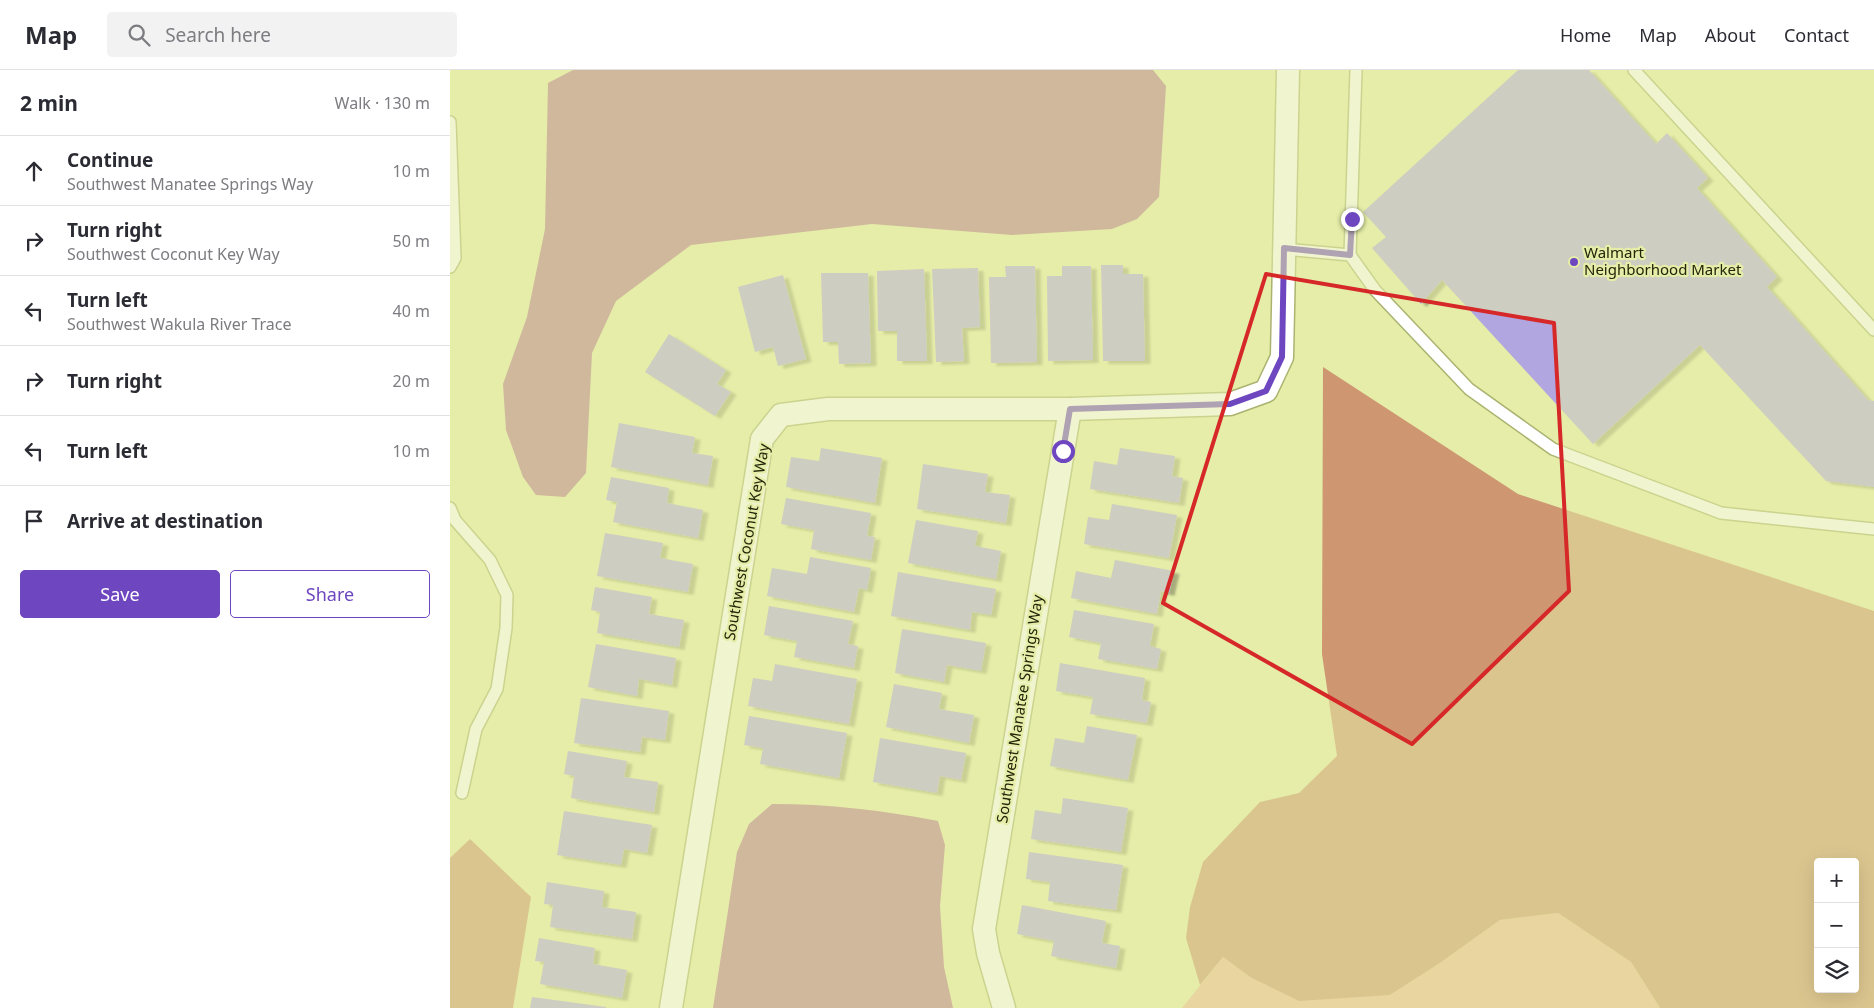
<!DOCTYPE html>
<meta charset="utf-8">
<style>
body{margin:0;font-family:"Noto Sans",sans-serif;background:#f2f2f3;color:#2b2b33}
.controls{position:absolute;right:15px;bottom:15px;display:grid;overflow:hidden;border-radius:5px;box-shadow:0 5px 20px #0002}
.controls button{width:45px;height:45px;display:grid;place-items:center;padding:0;border:0;border-bottom:1px solid #e1e1e2;background:#fff;color:#2b2b33;font:25px sans-serif}
.stop{position:absolute;width:15px;height:15px;margin:-11px;border:4px solid #6e47c0;border-radius:50%;background:#fff}
.stop.end{background:#6e47c0;border-color:#fff;box-shadow:0 1px 5px #0008}
.list{margin:0;padding:0;list-style:none}
h2{display:flex;justify-content:space-between;align-items:center;height:65px;margin:0;padding:0 20px;font-size:21px}
h2 small{font-size:16px;font-weight:400;color:#7c7c81}
.list li{display:grid;grid-template-columns:32px 1fr auto;gap:15px;align-items:center;box-sizing:border-box;height:70px;padding:0 20px;border-top:1px solid #e1e1e2}
.list b{display:block;font-size:19px;white-space:nowrap}
.list p{margin:0;font-size:16px;white-space:nowrap;color:#7c7c81}
.list em{font-size:16px;font-style:normal;color:#7c7c81}
.actions{display:flex;gap:10px;padding:15px 20px}
.actions a{flex:1;padding:11px 0;border:1px solid #6e47c0;border-radius:5px;text-align:center;font-size:18px;color:#6e47c0}
.actions .main{background:#6e47c0;color:#fff}
.icon{flex:none;width:28px;height:28px;fill:none;stroke:currentColor;stroke-width:2;stroke-linecap:round;stroke-linejoin:round}
.map{position:relative;flex:none;width:1424px;height:938px;overflow:hidden}
header{display:flex;align-items:center;gap:30px;box-sizing:border-box;height:70px;padding:0 25px;background:#fff;border-bottom:1px solid #e1e1e2}
header strong{font-size:24px}
nav{display:flex;gap:28px;margin-inline-start:auto;font-size:18px}
.search{width:350px;height:45px;background:#f2f2f3;display:flex;align-items:center;gap:12px;box-sizing:border-box;padding:0 18px;border-radius:5px;color:#7c7c81;font-size:19px}
main{display:flex}
aside{flex:1;background:#fff}
.map>svg:first-child{display:block}
</style>
<header>
<strong>Map</strong>
<div class="search"><svg class="icon" aria-label="search" viewBox="0 0 24 24"><circle cx="10" cy="10" r="6"/><path d="M15 15l6 6"/></svg>Search here</div>
<nav><a>Home</a><a>Map</a><a>About</a><a>Contact</a></nav>
</header>
<main>
<aside>
<h2>2 min<small>Walk · 130 m</small></h2>
<ul class="list">
<li><svg class="icon" aria-label="ahead" viewBox="0 0 24 24"><path d="M12 20V5M6 11l6-6 6 6"/></svg><div><b>Continue</b><p>Southwest Manatee Springs Way</p></div><em>10 m</em></li>
<li><svg class="icon" aria-label="right" viewBox="0 0 24 24"><path d="M7 20v-9h11M14 6l5 5-5 5"/></svg><div><b>Turn right</b><p>Southwest Coconut Key Way</p></div><em>50 m</em></li>
<li><svg class="icon" aria-label="left" viewBox="0 0 24 24"><path d="M17 20v-9H6M10 6l-5 5 5 5"/></svg><div><b>Turn left</b><p>Southwest Wakula River Trace</p></div><em>40 m</em></li>
<li><svg class="icon" aria-label="right" viewBox="0 0 24 24"><path d="M7 20v-9h11M14 6l5 5-5 5"/></svg><div><b>Turn right</b></div><em>20 m</em></li>
<li><svg class="icon" aria-label="left" viewBox="0 0 24 24"><path d="M17 20v-9H6M10 6l-5 5 5 5"/></svg><div><b>Turn left</b></div><em>10 m</em></li>
<li><svg class="icon" aria-label="arrive" viewBox="0 0 24 24"><path d="M6 21V4h12l-3 4 3 4H6"/></svg><div><b>Arrive at destination</b></div></li>
</ul>
<div class="actions"><a class="main">Save</a><a>Share</a></div>
</aside>
<div class="map">
<svg width="1424" height="938" viewBox="0 0 1424 938">
<defs>
<filter id="shadow"><feDropShadow dx="5.5" dy="3" stdDeviation="1" flood-color="#0004"/></filter>
</defs>
<rect width="100%" height="100%" fill="#e5eda8"/>
<path fill="#ecb897" d="M1108 843 1181 892 1210 938H732L773 887 800 907 940 925 990 893 1050 850Z"/>
<g fill="#ce9671" fill-rule="evenodd">
<path d="M873 297 1068 424 1424 541V938H1210L1181 892 1108 843 1050 850 990 893 940 925 849 931 800 907 773 887 750 915 736 868 740 837 753 792 810 732 849 723 887 686 872 584ZM1368 792H1405V919H1368Z"/>
<path d="M20 769 81 827 63 938H0V788Z"/>
</g>
<g fill="#b77891">
<path d="M123 0H703L716 16 709 127 687 149 662 159 562 165 422 154 241 175 166 231 142 283 136 403 115 427 86 425 73 407 56 360 53 314 77 247 95 159 98 13Z"/>
<path d="M322 734C380 734 430 740 488 751L495 775 490 836 494 897 503 938H263L287 782 299 754Z"/>
</g>
<g fill="#b2a6e1" filter="url(#shadow)">
<path d="M1068 0H1139L1206 74 1217 63 1258 108 1247 118 1327 207 1317 217 1418 330 1424 331V417L1376 411 1250 275 1143 374 992 210 971 234 922 178 936 167 913 142Z"/>
<path d="M651 195H673V204H693L695 291H653Z"/>
<path d="M555 196H585L587 292 541 293 539 207H556Z"/>
<path d="M612 196H641L643 290 598 291 597 206H612Z"/>
<path d="M528 198 530 257 512 258 514 291 486 292 482 199Z"/>
<path d="M474 199 477 291H447V261H428L427 201Z"/>
<path d="M371 203H418L421 293 389 294 388 272H373Z"/>
<path d="M333 205 356 289 328 296 323 277 305 282 288 217Z"/>
<path d="M219 264 276 300 267 314 281 322 265 346 195 302Z"/>
<path d="M169 353 245 367 242 383 263 386 258 415 161 397Z"/>
<path d="M371 378 432 388 425 433 336 417 341 387 369 391Z"/>
<path d="M670 378 725 386 722 406 733 408 729 433 640 419 644 391 667 395Z"/>
<path d="M473 394 538 404 535 422 560 425 556 453 467 439Z"/>
<path d="M161 407 219 418 217 433 253 440 248 468 163 452 167 432 156 430Z"/>
<path d="M336 428 421 443 417 466 425 467 421 490 361 479 364 460 331 454Z"/>
<path d="M662 434 727 445 719 488 634 474 638 447 659 450Z"/>
<path d="M466 450 528 461 525 476 551 481 546 509 458 493Z"/>
<path d="M155 463 213 473 210 488 243 494 238 522 147 506Z"/>
<path d="M360 487 421 498 417 520 409 518 404 542 317 526 322 498 357 504Z"/>
<path d="M665 490 724 501 719 523 711 521 707 544 621 528 626 501 661 508Z"/>
<path d="M448 502 546 519 541 545 522 542 520 560 441 546Z"/>
<path d="M145 517 202 527 199 544 234 550 229 577 147 563 150 542 141 540Z"/>
<path d="M319 536 403 551 398 574 408 576 404 598 344 587 347 571 314 565Z"/>
<path d="M624 540 704 554 700 576 711 579 707 599 648 589 651 573 619 567Z"/>
<path d="M452 559 536 573 531 601 497 595 494 612 445 603Z"/>
<path d="M146 574 226 588 222 615 189 609 187 626 138 617Z"/>
<path d="M610 593 695 608 692 630 701 632 697 653 640 644 643 627 606 621Z"/>
<path d="M325 594 407 609 399 654 298 636 303 608 322 611Z"/>
<path d="M444 614 492 623 489 639 524 645 519 673 436 657Z"/>
<path d="M131 628 219 641 215 670 192 667 190 682 124 673Z"/>
<path d="M299 646 397 663 389 708 310 694 313 678 294 675Z"/>
<path d="M637 656 687 665 678 710 600 696 605 668 634 673Z"/>
<path d="M430 668 516 683 511 710 490 706 487 723 423 712Z"/>
<path d="M118 681 177 691 174 707 208 712 204 742 121 728 124 706 114 704Z"/>
<path d="M613 728 678 738 671 782 581 769 585 740 611 744Z"/>
<path d="M114 741 202 755 197 783 174 779 171 795 107 785Z"/>
<path d="M579 782 673 795 666 840 598 831 600 812 576 809Z"/>
<path d="M97 812 154 821 152 837 186 842 182 869 100 857 103 835 94 834Z"/>
<path d="M572 835 656 851 652 873 670 876 666 898 601 886 604 871 567 864Z"/>
<path d="M89 868 145 878 143 894 177 900 172 928 90 914 94 892 85 891Z"/>
<path d="M82 927 156 937V938H80Z"/>
</g>
<g fill="none" stroke-linecap="round" stroke-linejoin="round">
<g stroke="#abb370" stroke-width="14">
<g id="lane">
<path d="M1184 0 1424 260"/>
<path d="M0 52 5 188 0 197"/>
<path d="M834 179 900 185 906 0"/>
<path d="M900 185 925 220 1019 319 1103 379 1271 443 1424 459"/>
<path d="M0 438 5 450 40 490 57 525 56 558 47 619 26 659 12 723"/>
</g>
</g>
<g stroke="#abb370" stroke-width="25">
<g id="street">
<path d="M221 938 312 369 331 345 378 339H620L780 334 816 321 832 287 838 0"/>
<path d="M554 938 538 883 534 859 620 339"/>
</g>
</g>
<use href="#lane" stroke="#fff" stroke-width="11"/>
<use href="#street" stroke="#fff" stroke-width="22"/>
</g>
<g fill="none" stroke-linecap="round" stroke-linejoin="round">
<path stroke="#6e47c0" stroke-width="6" d="M613 381 620 339 780 334 816 321 832 287 834 178 900 185 902 149"/>
</g>
<path d="M0 0H1424V938H0ZM816 204 1104 253 1119 521 962 674 713 533Z" fill="#e5eda8" fill-opacity=".55" fill-rule="evenodd"/>
<path fill="none" stroke="#d62828" stroke-width="4" stroke-linejoin="round" d="M816 204 1104 253 1119 521 962 674 713 533Z"/>
<circle fill="#6e47c0" stroke="#e5eda8" stroke-width="2" cx="1124" cy="192" r="5"/>
<g text-anchor="middle" stroke-width="4.5" stroke-linejoin="round" paint-order="stroke">
<g font-size="15" fill="#232509" stroke="#e5eda8" text-anchor="start">
<text x="1134" y="188">Walmart<tspan x="1134" dy="17">Neighborhood Market</tspan></text>
</g>
<g font-size="15" fill="#232509" stroke="#e5eda8">
<text transform="translate(297 472) rotate(-80)" y="5">Southwest Coconut Key Way</text>
<text transform="translate(570 639) rotate(-81)" y="5">Southwest Manatee Springs Way</text>
</g>
</g>
</svg>
<div class="controls">
<button>+</button>
<button>−</button>
<button><svg class="icon" aria-label="layers" viewBox="0 0 24 24"><path d="M12 4l9 5-9 5-9-5zM3 14l9 5 9-5"/></svg></button>
</div>
<div class="stop" style="left:613px;top:381px"></div>
<div class="stop end" style="left:902px;top:149px"></div>
</div>
</main>
